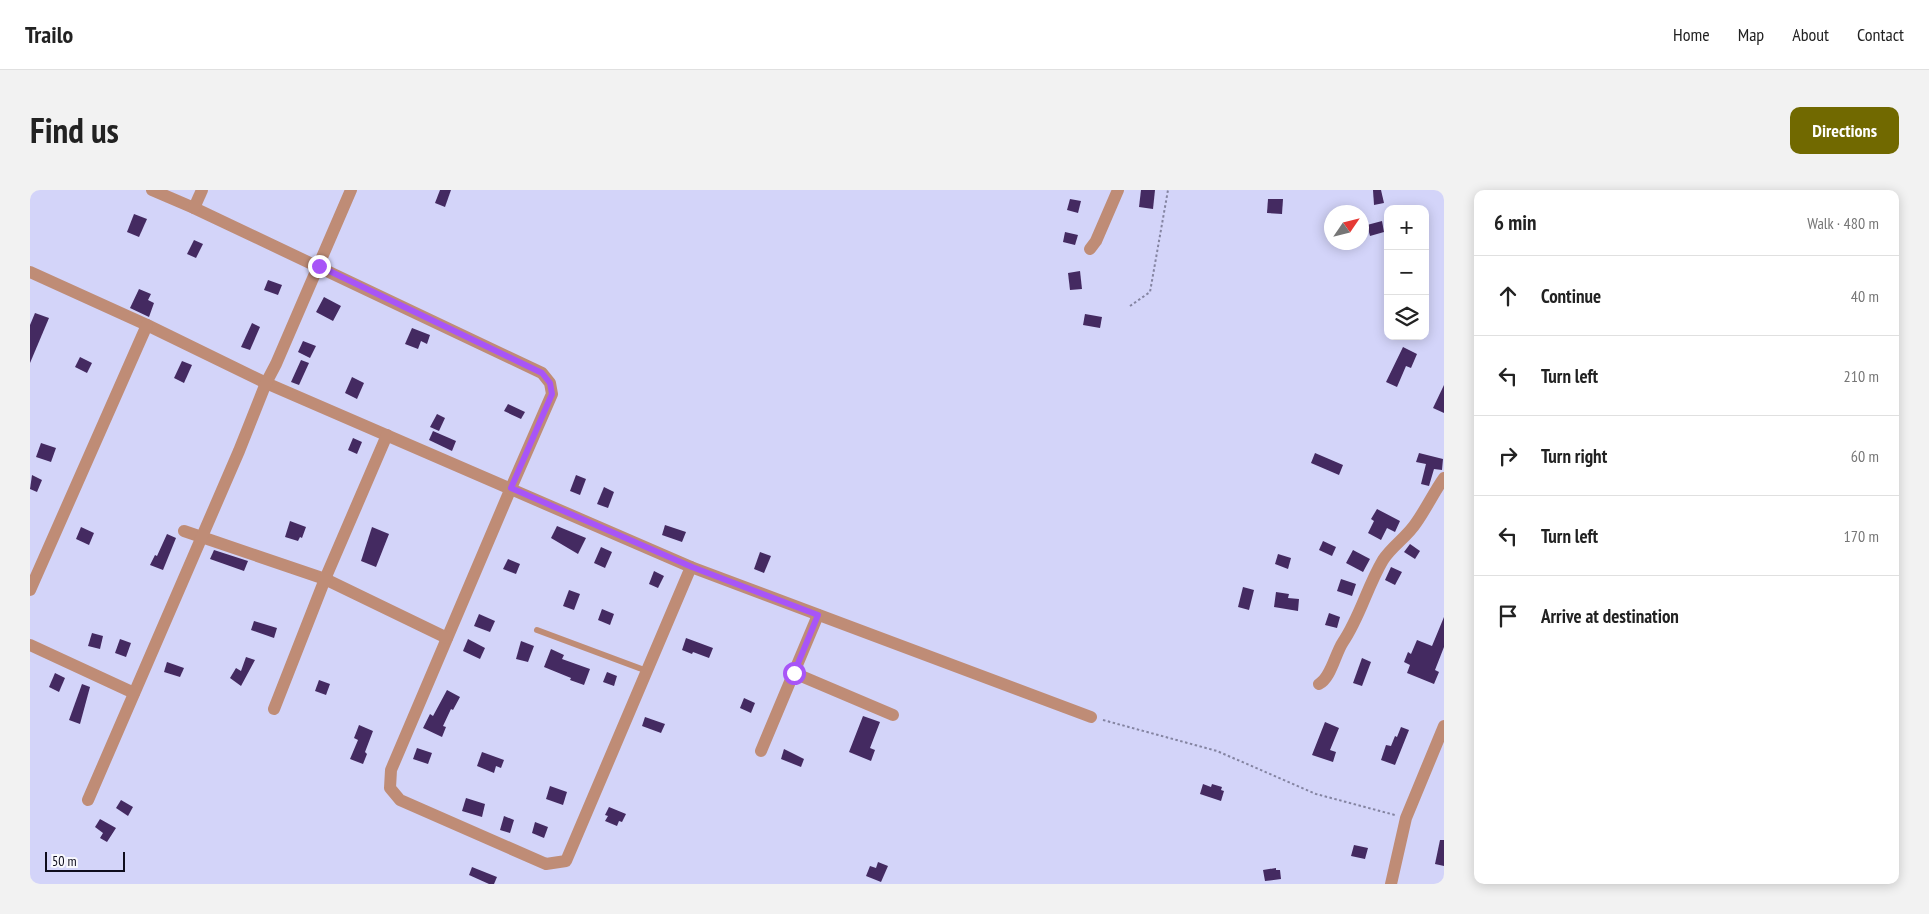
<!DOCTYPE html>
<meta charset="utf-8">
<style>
body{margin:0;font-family:"PT Sans Narrow",sans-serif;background:#f2f2f2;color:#222}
.controls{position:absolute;right:15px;top:15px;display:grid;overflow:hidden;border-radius:10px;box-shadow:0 2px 12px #0003}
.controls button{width:45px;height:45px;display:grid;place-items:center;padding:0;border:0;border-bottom:1px solid #e0e0e0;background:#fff;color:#222;font:25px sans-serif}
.compass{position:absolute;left:1294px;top:15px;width:45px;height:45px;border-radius:50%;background:#fff;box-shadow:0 2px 12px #0003;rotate:55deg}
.scale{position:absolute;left:15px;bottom:12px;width:80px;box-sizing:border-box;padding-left:5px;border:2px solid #0e0d1d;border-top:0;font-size:14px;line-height:18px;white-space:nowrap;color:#0e0d1d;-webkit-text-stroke:4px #f8f8fd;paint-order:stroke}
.stop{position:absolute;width:15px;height:15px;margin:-11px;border:4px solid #a855f7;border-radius:50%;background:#fff}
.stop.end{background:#a855f7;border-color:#fff;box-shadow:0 1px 5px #0008}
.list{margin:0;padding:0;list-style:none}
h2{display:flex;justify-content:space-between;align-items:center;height:65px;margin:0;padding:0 20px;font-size:21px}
h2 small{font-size:16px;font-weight:400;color:#767676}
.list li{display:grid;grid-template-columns:32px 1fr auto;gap:15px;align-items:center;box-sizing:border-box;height:80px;padding:0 20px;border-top:1px solid #e0e0e0}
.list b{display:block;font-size:19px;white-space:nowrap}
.list em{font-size:16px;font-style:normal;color:#767676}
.icon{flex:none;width:28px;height:28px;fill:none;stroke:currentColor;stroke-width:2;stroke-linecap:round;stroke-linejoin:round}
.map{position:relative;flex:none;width:1414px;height:694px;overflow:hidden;border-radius:10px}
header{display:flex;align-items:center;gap:30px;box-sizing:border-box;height:70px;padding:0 25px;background:#fff;border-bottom:1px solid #e0e0e0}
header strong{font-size:24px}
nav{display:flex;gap:28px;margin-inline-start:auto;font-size:18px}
.intro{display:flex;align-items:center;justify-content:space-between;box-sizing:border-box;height:120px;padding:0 30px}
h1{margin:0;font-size:35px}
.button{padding:12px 22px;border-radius:10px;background:#716900;color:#fff;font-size:18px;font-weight:700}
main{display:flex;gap:30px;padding:0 30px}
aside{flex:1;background:#fff;border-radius:10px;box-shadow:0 2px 12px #0003}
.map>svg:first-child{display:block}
</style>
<header>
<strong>Trailo</strong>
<nav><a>Home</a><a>Map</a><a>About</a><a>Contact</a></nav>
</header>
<div class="intro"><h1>Find us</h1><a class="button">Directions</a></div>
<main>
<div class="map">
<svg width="1414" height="694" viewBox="0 0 1414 694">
<rect width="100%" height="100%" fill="#d3d4f9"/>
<g fill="#442a61">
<path d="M410 0H421L415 17 405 13Z"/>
<path d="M1111 0H1125L1123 19 1109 17Z"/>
<path d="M1343 0H1351L1354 13 1344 15Z"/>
<path d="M1040 9 1051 11 1048 23 1037 20Z"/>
<path d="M1238 9H1253L1252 24 1237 23Z"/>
<path d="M104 24 117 29 109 47 97 42Z"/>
<path d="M1352 31 1354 42 1340 46 1337 35Z"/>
<path d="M1035 42 1048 45 1045 55 1033 52Z"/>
<path d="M164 50 173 54 166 68 157 64Z"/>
<path d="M1050 81 1052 99 1040 100 1038 83Z"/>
<path d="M238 90 252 95 248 105 234 100Z"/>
<path d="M109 99 121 104 118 110 124 113 119 127 100 118Z"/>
<path d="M294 107 311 116 303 131 286 122Z"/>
<path d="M5 123 19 128 0 173V135Z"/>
<path d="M1055 124 1072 127 1070 138 1053 135Z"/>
<path d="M222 133 230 137 220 160 211 157Z"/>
<path d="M382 138 400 145 397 154 391 151 388 159 375 154Z"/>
<path d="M273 151 286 156 280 168 268 162Z"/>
<path d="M1373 157 1387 164 1381 178 1376 176 1367 197 1356 192Z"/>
<path d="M50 167 62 173 57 183 45 177Z"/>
<path d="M271 170 279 173 269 195 261 192Z"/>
<path d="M152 171 162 175 154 193 144 188Z"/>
<path d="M322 187 334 193 327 209 315 203Z"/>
<path d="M1414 195V223L1403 218Z"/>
<path d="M478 214 495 222 491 229 474 221Z"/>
<path d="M407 224 415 228 409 241 400 237Z"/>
<path d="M403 241 426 251 422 261 399 250Z"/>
<path d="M323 248 332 252 327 264 318 260Z"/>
<path d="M11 253 26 258 21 272 6 267Z"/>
<path d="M1285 263 1313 275 1309 285 1281 273Z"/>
<path d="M1389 263 1413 269 1412 280 1404 279 1399 296 1391 294 1396 274 1386 272Z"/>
<path d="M2 285 12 290 7 302 0 299Z"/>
<path d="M546 285 556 289 550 305 540 301Z"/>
<path d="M574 297 584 302 578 318 567 314Z"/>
<path d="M1347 319 1370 331 1365 342 1357 338 1351 350 1338 343 1344 331 1341 329Z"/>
<path d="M260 331 276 337 272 348 270 347 268 351 255 347Z"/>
<path d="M635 335 656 342 652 352 632 345Z"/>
<path d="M527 336 556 348 548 364 521 348Z"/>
<path d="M51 337 64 343 59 355 46 349Z"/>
<path d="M342 337 359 344 346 377 331 371Z"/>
<path d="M137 344 146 348 133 380 120 375 125 365 127 366Z"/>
<path d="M1293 351 1306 357 1302 366 1289 360Z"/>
<path d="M1380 354 1390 361 1385 369 1374 362Z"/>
<path d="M571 357 582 362 575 378 564 373Z"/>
<path d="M184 360 218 371 214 381 180 369Z"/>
<path d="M1323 360 1340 369 1333 382 1316 373Z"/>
<path d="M730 362 741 366 734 383 724 379Z"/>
<path d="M1248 364 1261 368 1258 379 1245 374Z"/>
<path d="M478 369 490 374 486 384 473 379Z"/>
<path d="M1361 377 1372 382 1365 395 1355 390Z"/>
<path d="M624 381 634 386 628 398 619 394Z"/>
<path d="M1311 389 1326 394 1322 406 1307 401Z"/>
<path d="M1213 397 1224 400 1219 420 1208 417Z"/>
<path d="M539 400 550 404 544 420 533 416Z"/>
<path d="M1246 402 1259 404 1258 408 1269 409 1268 421 1244 417Z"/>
<path d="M572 419 584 424 580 435 568 430Z"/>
<path d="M1299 423 1310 427 1307 438 1295 435Z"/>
<path d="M449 424 465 431 460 442 444 436Z"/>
<path d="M1414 427V457L1405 480 1409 482 1404 494 1377 483 1380 475 1374 472 1378 462 1381 464 1387 450 1402 456Z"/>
<path d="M224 431 247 438 244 448 221 440Z"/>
<path d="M62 443 73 446 70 459 58 456Z"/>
<path d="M656 448 683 458 679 468 663 462 662 464 652 460Z"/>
<path d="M90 449 101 453 96 467 85 463Z"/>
<path d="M438 449 455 458 450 469 433 461Z"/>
<path d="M491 451 504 456 498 472 486 469Z"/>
<path d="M521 459 534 465 532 469 560 479 554 495 540 490 541 488 514 477Z"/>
<path d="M216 467 225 470 211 496 200 488 206 478 211 481Z"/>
<path d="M1332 468 1341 472 1332 496 1323 493Z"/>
<path d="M137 472 154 478 150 487 134 482Z"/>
<path d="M577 482 587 486 584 496 573 492Z"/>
<path d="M25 483 35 488 29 502 19 497Z"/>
<path d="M289 490 300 494 296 505 285 501Z"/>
<path d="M52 494 60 497 50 534 39 530Z"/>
<path d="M417 500 430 507 423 520 421 519 413 536 416 537 412 547 393 538 400 524 403 526Z"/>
<path d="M714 508 725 513 721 523 710 518Z"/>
<path d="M833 526 850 532 840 558 845 560 841 571 819 562Z"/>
<path d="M615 527 635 534 631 543 612 536Z"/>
<path d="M1295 532 1309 538 1300 560 1306 562 1303 572 1282 565Z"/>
<path d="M329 535 343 541 335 562 337 564 333 574 320 569 328 550 324 548Z"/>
<path d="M1371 537 1379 540 1365 575 1351 570 1356 555 1361 556 1365 546 1367 547Z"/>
<path d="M387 558 402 563 398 574 383 569Z"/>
<path d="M754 559 774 569 771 577 751 569Z"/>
<path d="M452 562 474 570 471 578 466 576 464 583 447 576Z"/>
<path d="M1173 594 1181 597 1182 594 1192 597 1191 600 1194 601 1191 611 1170 604Z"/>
<path d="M520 596 537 602 533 615 516 609Z"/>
<path d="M436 608 455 614 452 627 432 621Z"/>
<path d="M91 610 103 617 98 626 86 618Z"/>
<path d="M579 617 596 624 592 632 589 631 587 636 575 631 578 626 575 625Z"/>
<path d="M474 626 484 630 480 643 470 640Z"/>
<path d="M70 629 86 638 77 652 70 648 73 643 65 637Z"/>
<path d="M505 632 518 637 514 648 502 643Z"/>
<path d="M1410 650H1414V676L1405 674Z"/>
<path d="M1324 655 1338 658 1335 669 1321 666Z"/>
<path d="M848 672 858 676 851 692 836 686 840 676 846 678Z"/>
<path d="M442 677 467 687 464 694H459L439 685Z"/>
<path d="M1246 678V680H1250L1251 689 1235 691 1233 680Z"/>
</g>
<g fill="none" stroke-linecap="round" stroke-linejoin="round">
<g stroke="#8484a1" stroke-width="2" stroke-dasharray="2.5 2.5" stroke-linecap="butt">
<path d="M1100 116 1120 102 1138 0"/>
<path d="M1073 530 1187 561 1286 604 1365 625"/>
</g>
<path stroke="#bf8c76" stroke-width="6" d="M507 440 617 481"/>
<g stroke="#bf8c76" stroke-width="12">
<path d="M122 0 164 18 512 183 520 193 522 204 481 298 361 580 360 598 370 610 516 674 536 671 661 377"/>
<path d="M164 18 172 0"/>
<path d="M1060 59 1066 51 1088 0"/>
<path d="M0 82 117 135 236 193 661 377 1061 527"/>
<path d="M154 341 295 389 417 448"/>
<path d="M0 400 117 135"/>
<path d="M0 455 104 503"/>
<path d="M764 483 863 525"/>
<path d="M1289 494C1301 488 1305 464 1313 452 1330 427 1337 397 1353 370 1362 356 1377 347 1386 333 1396 319 1404 302 1414 288"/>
<path d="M244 519 295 389 357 245"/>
<path d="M731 561 788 425"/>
<path d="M58 610 209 261 236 193 246 174 321 0"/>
<path d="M1361 694 1376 628 1414 536"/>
</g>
</g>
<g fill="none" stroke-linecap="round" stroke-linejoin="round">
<path stroke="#a855f7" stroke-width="6" d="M289 76 512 183 520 193 522 204 481 298 662 377 788 425 764 483"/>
</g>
</svg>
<div class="controls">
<button>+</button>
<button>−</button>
<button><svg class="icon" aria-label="layers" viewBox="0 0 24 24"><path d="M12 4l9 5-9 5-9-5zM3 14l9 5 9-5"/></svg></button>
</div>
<svg class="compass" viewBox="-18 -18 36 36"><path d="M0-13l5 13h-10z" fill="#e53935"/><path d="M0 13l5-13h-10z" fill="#767676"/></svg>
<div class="scale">50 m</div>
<div class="stop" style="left:764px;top:483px"></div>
<div class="stop end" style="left:289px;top:76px"></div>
</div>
<aside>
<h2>6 min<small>Walk · 480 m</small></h2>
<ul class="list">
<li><svg class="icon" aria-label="ahead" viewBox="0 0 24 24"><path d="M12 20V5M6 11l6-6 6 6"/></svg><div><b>Continue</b></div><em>40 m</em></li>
<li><svg class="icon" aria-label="left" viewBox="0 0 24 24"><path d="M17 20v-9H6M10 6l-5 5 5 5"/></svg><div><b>Turn left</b></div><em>210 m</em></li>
<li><svg class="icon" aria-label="right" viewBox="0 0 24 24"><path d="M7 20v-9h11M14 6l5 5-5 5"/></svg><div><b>Turn right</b></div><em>60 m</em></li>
<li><svg class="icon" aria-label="left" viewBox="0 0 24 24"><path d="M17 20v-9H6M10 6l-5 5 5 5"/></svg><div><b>Turn left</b></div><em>170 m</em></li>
<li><svg class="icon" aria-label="arrive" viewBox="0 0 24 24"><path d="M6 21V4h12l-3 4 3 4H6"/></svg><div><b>Arrive at destination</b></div></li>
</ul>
</aside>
</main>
